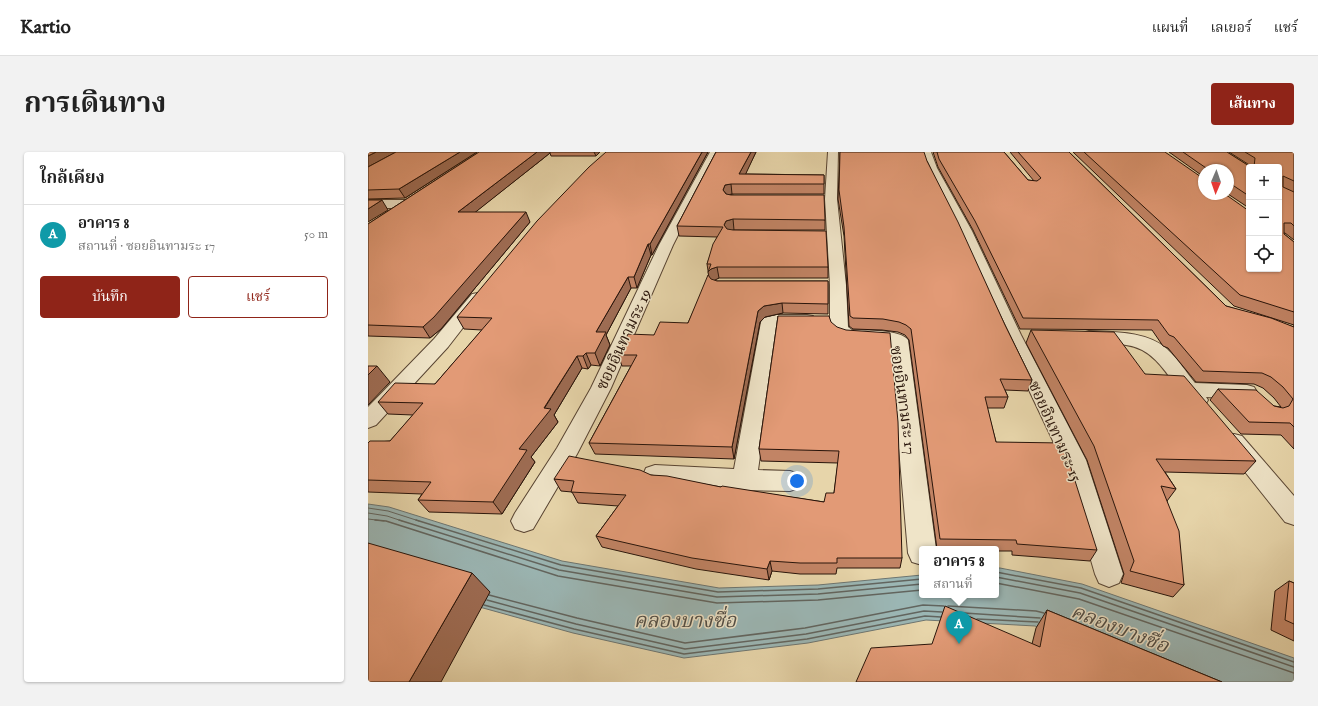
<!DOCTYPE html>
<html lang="th">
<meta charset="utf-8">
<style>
body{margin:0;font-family:"IM FELL English","Noto Serif Thai",serif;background:#f2f2f2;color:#222}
.controls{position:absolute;right:12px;top:12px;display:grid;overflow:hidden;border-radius:4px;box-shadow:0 1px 3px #0004}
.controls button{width:36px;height:36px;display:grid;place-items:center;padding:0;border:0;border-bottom:1px solid #e0e0e0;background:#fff;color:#222;font:20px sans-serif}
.compass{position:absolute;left:830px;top:12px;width:36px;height:36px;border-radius:50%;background:#fff;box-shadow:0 1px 3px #0004;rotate:182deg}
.you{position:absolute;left:429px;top:329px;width:14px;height:14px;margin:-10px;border:3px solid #fff;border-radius:50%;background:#1a73e8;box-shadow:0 0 0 6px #1a73e833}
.badge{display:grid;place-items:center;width:26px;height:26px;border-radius:50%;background:#8f2418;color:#fff;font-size:13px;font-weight:700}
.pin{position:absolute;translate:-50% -33px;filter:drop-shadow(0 1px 2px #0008)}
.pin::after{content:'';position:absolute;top:21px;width:14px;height:12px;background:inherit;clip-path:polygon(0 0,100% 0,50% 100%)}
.popup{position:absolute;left:551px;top:394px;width:80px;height:52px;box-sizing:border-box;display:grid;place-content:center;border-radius:4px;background:#fff;filter:drop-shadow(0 1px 3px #0005);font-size:13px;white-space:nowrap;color:#767676}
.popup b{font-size:15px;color:#222}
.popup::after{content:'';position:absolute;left:50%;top:100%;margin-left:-8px;border:8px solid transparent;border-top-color:#fff}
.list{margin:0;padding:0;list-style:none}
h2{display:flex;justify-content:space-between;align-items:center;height:52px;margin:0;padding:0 16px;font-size:17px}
h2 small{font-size:13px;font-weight:400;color:#767676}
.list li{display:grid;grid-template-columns:26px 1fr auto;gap:12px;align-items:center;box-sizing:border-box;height:60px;padding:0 16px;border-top:1px solid #e0e0e0}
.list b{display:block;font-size:15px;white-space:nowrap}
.list p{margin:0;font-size:13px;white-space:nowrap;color:#767676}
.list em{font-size:13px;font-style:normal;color:#767676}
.actions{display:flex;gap:8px;padding:12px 16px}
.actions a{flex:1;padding:9px 0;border:1px solid #8f2418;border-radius:4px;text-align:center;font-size:14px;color:#8f2418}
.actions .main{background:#8f2418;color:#fff}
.icon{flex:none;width:22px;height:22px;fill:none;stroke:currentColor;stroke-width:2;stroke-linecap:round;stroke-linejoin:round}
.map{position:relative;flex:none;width:926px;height:530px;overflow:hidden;border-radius:4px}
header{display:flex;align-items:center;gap:24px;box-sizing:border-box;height:56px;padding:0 20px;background:#fff;border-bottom:1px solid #e0e0e0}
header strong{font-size:19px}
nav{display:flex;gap:22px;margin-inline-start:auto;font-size:14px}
.intro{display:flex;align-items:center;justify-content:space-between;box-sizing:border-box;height:96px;padding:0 24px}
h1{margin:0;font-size:28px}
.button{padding:10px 18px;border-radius:4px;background:#8f2418;color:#fff;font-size:14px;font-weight:700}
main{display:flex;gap:24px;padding:0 24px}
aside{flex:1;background:#fff;border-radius:4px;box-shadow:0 1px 3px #0004}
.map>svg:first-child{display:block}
</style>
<header>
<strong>Kartio</strong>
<nav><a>แผนที่</a><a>เลเยอร์</a><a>แชร์</a></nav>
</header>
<div class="intro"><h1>การเดินทาง</h1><a class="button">เส้นทาง</a></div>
<main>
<aside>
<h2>ใกล้เคียง<small></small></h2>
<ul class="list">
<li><span class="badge" style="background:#0f9aa8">A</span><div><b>อาคาร 8</b><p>สถานที่ · ซอยอินทามระ 17</p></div><em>50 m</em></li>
</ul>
<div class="actions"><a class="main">บันทึก</a><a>แชร์</a></div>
</aside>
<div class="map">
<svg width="926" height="530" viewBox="0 0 926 530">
<rect width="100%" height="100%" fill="#e7d5aa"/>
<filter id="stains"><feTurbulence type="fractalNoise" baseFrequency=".005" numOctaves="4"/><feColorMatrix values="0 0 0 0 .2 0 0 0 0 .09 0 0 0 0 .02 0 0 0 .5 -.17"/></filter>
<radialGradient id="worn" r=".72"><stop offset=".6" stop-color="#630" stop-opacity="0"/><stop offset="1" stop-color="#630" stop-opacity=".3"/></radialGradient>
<path fill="#9bb6b4" stroke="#6d7570" d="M0 352 21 355 194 409 351 436 450 433 554 423V443H628V416H632L714 432 926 506V530H819L667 474 558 468 440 491 316 506 205 481 0 424Z"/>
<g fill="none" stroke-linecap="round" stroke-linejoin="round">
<g stroke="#62655f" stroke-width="1">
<path d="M0 356 20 359 51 369"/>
<path d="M0 361 19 364 34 369"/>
<path d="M0 367 16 369"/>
</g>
<g stroke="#62655f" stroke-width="1.5">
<path d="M7 368 18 369 190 424 349 451 450 448 554 438"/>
<path d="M31 368 191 418 349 445 450 442 554 432"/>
<path d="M48 368 193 413 350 440 450 437 554 427"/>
<path d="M628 420 713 436 926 510"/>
<path d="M628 425 712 441 926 515"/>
<path d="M628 431 711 447 926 521"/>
<path d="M121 443 209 466 317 491 437 476 555 453 576 454"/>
<path d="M119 448 208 472 317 497 438 482 556 459 574 460"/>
<path d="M116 453 206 477 316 502 439 487 557 464 573 465"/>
<path d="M580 454 668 459 676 461"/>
<path d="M596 461 672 466"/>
<path d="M609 467 670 470"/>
</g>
<g stroke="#584432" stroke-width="2">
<g id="minor">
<path d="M342 0H352L305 93 243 236 209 302 165 377 156 380 147 377 143 369 147 361 189 296 223 236 291 93Z"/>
<path d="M460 0H470L469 47 478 133 480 175 484 178C497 179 532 177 540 188L568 397H554V413L544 410 540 401 522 191 479 189 473 187 462 177V133L457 47Z"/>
<path d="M553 0H563L569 16 604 79 653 183 718 308 755 422 751 431 741 435 731 431 727 422 694 308 635 183 590 79 559 16Z"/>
<path d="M0 48H40L44 49 46 52 44 55 40 56H0Z"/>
<path d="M110 141 116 142 118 146 80 195 8 273 0 276V255L66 187 104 142Z"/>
<path d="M408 163H439L445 164 448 168 445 172 439 173H410L390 318 422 319 431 322 434 329 431 336 422 339 376 338 287 333 278 330 275 323 278 316 287 313 366 317 393 170 396 166Z"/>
<path d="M721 179C746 180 779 179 799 197 810 207 818 220 827 231L879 233 886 235 889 240 886 245 879 247 838 245 840 248 837 253 829 255 821 253C803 230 790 197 758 193 744 190 728 192 714 189L712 185 714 181Z"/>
<path d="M866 282 874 284 926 344V373L917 370 858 296 854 290 858 284Z"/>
</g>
</g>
<use href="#minor" fill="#efe4c8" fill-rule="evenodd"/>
</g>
<g fill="#c28465" stroke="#28140a">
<path d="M0 0H109L37 46 0 47Z"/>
<path d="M111 0H232L228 4H183L182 1 172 9 107 60 162 70 73 177 62 186 0 184V72Z"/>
<path d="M340 0 284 103H283L269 136H263L238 183 242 193 232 214 223 213 220 217 214 216 186 263 190 270 163 305 167 310 134 362 61 360 50 348 54 342 0 340V291L22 289 45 263 20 262 10 250 67 232 114 178 96 177 89 165Z"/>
<path d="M348 0H388L377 22 456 23V42H361L457 68V78H365L460 115V126H351L346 128 349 129H460V162L415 161 397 165 392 170 366 307 227 302 221 291 263 214H254L250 203 286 183 320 171 341 125 339 112 349 85 311 84 309 74Z"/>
<path d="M472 0 559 9 637 173 664 228 660 239 637 238 640 245 636 256H619L628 290 729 398 722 409 644 403V399H628V397H569L541 188 537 183 530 180 514 178 485 177 481 174 476 84 470 47Z"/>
<path d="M565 0H636L660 28 666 29 642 0H701L858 154 926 175V173L866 154 705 0H797L911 117 881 15V56L860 42V18H836V25L801 0H859L881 14H883L861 0H926V88L917 81H916V82L926 90V297L913 283 873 282 842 248 850 237 906 254 913 255 906 246 895 236 886 232 828 230 800 196 795 194 784 178 652 177 605 78 570 15Z"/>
<path d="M410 164 534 406 532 416H469L468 422H432L404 419 401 428 328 417 234 395 228 384 250 354 210 351 204 340 193 339 186 327 283 323 353 335 456 350 466 341 470 311 393 309 391 297Z"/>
<path d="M663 178 777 222 888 309 876 322 797 320 808 337 799 349 816 433 805 445 753 431 756 422 719 308 658 191Z"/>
<path d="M921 429 926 431V489L903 478 907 439Z"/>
<path d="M679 458 854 530H488L664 492 668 476Z"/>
</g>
<g fill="#9e6c53" stroke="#28140a">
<path d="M8 0H28L0 15V4Z"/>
<path d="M92 0H109L37 46 31 37Z"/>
<path d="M169 0H182V1L172 9 95 70 90 60Z"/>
<path d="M226 0H232L228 4Z"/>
<path d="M334 0H340L284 103 282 92Z"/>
<path d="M383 0H388L373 32 371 22Z"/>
<path d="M363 32 364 42 359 43 355 38 357 33Z"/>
<path d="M14 48 20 58 0 70V57Z"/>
<path d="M158 60 162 70 73 177 62 186 55 175Z"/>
<path d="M365 67 366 78 360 79 356 73 358 69Z"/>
<path d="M280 92 283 103 269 136 266 125Z"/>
<path d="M349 115 351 126 345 129 342 131 340 120 343 117Z"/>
<path d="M260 125 263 136 238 183 242 193 232 214 227 201 228 180Z"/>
<path d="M414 151 415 161 397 165 392 170 366 307 364 295 390 159 396 154Z"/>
<path d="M218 201 223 213 220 217 215 204Z"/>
<path d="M209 204 214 216 186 263 190 270 163 305 167 310 134 362 125 350 151 297Z"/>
<path d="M9 214 22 230 0 253V223Z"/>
<path d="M402 409 404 419 401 428 399 417Z"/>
<path d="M104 421 122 440 73 530H41Z"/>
</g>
<g fill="#e29a76" stroke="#28140a">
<path d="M0 0H8L0 4Z"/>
<path d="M28 0H92L31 37 0 38V15Z"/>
<path d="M111 0H169L90 60H158L66 165 55 175 0 173V72Z"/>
<path d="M238 0H334L282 92H280L266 125H260L228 180H238L227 201H218L215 204H209L176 256 183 257 151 297 159 298 125 350 50 348 63 330 0 328V291L2 289H22L55 251 10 250 27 231 67 232 124 166 89 165 169 69 221 15Z"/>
<path d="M348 0H383L371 22 456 23V32H363L357 33 355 38 358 42 363 43H456L457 68 365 67 358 69 356 73 359 77 365 78 458 79 460 115H349L343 117 340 120 343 112H339L345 92 355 75 309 74Z"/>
<path d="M472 0H556L559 9 590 70 637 173 664 228 632 227 640 245H617L628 290 695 291 729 398 649 392 648 388 572 387 543 177 538 173 531 170 515 167 485 166 482 164 476 75 471 38Z"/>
<path d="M569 0H636L660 28 669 29 673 26 650 0H701L858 154 903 166 926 175V275L922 271 881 270 850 237 888 238 906 254 915 256 921 254 925 247 915 235 903 225 894 221 835 219 806 185 801 183 790 168 655 166 607 69 571 7Z"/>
<path d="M716 0H797L836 27V42H857L881 59V117H911V15H886L887 6 877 0H926V29L915 24V35L926 40V74L923 71H916V82L926 90V160L872 143Z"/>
<path d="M815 0H859L881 14 886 15H881V44L863 32H860V18H841Z"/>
<path d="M0 48H14L0 57Z"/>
<path d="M340 123 343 127 349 129H460V152L414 151 396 154 390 159 364 295 221 291 269 203H250L260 182 286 183 292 170 320 171Z"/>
<path d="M410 164H461L463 170 469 175 478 178 522 181 530 270 534 406H469V411H432L402 409 399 417 324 406 228 384 258 343 203 340 206 329 186 327 201 304 272 318 283 323 299 324 353 335 354 334 456 350 458 341H466L471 299 391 297Z"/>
<path d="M663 178 746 180 777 222 816 224 888 309 788 307 808 337 793 334 811 379 816 433 762 419 766 409 726 294Z"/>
<path d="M0 214H9L0 223Z"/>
<path d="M0 391 104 421 41 530H0Z"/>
<path d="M921 429 926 431V472L917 468Z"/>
<path d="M577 454 672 495 679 458 854 530H488L503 496 564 492Z"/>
</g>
<g text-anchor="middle" stroke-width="3" stroke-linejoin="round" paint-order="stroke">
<g font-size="16" fill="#28140a" stroke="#efe4c8">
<text transform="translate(255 187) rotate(-65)" y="6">ซอยอินทามระ 19</text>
<text transform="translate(536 248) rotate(82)" y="6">ซอยอินทามระ 17</text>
<text transform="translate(688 279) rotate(66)" y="6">ซอยอินทามระ 15</text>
</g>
<g font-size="20" font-style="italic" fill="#504d46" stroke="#efe4c8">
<text x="317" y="475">คลองบางซื่อ</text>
<text transform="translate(752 476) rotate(21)" y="7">คลองบางซื่อ</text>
</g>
</g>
<rect width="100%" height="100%" filter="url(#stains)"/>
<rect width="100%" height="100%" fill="url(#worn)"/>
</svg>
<div class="controls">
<button>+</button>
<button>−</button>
<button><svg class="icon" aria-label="locate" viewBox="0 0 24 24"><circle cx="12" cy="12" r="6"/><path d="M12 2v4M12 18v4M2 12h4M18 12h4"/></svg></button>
</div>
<svg class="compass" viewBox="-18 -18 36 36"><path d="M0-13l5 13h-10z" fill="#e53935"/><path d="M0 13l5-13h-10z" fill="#767676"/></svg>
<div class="you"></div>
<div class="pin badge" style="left:591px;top:492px;background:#0f9aa8">A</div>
<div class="popup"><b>อาคาร 8</b>สถานที่</div>
</div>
</main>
